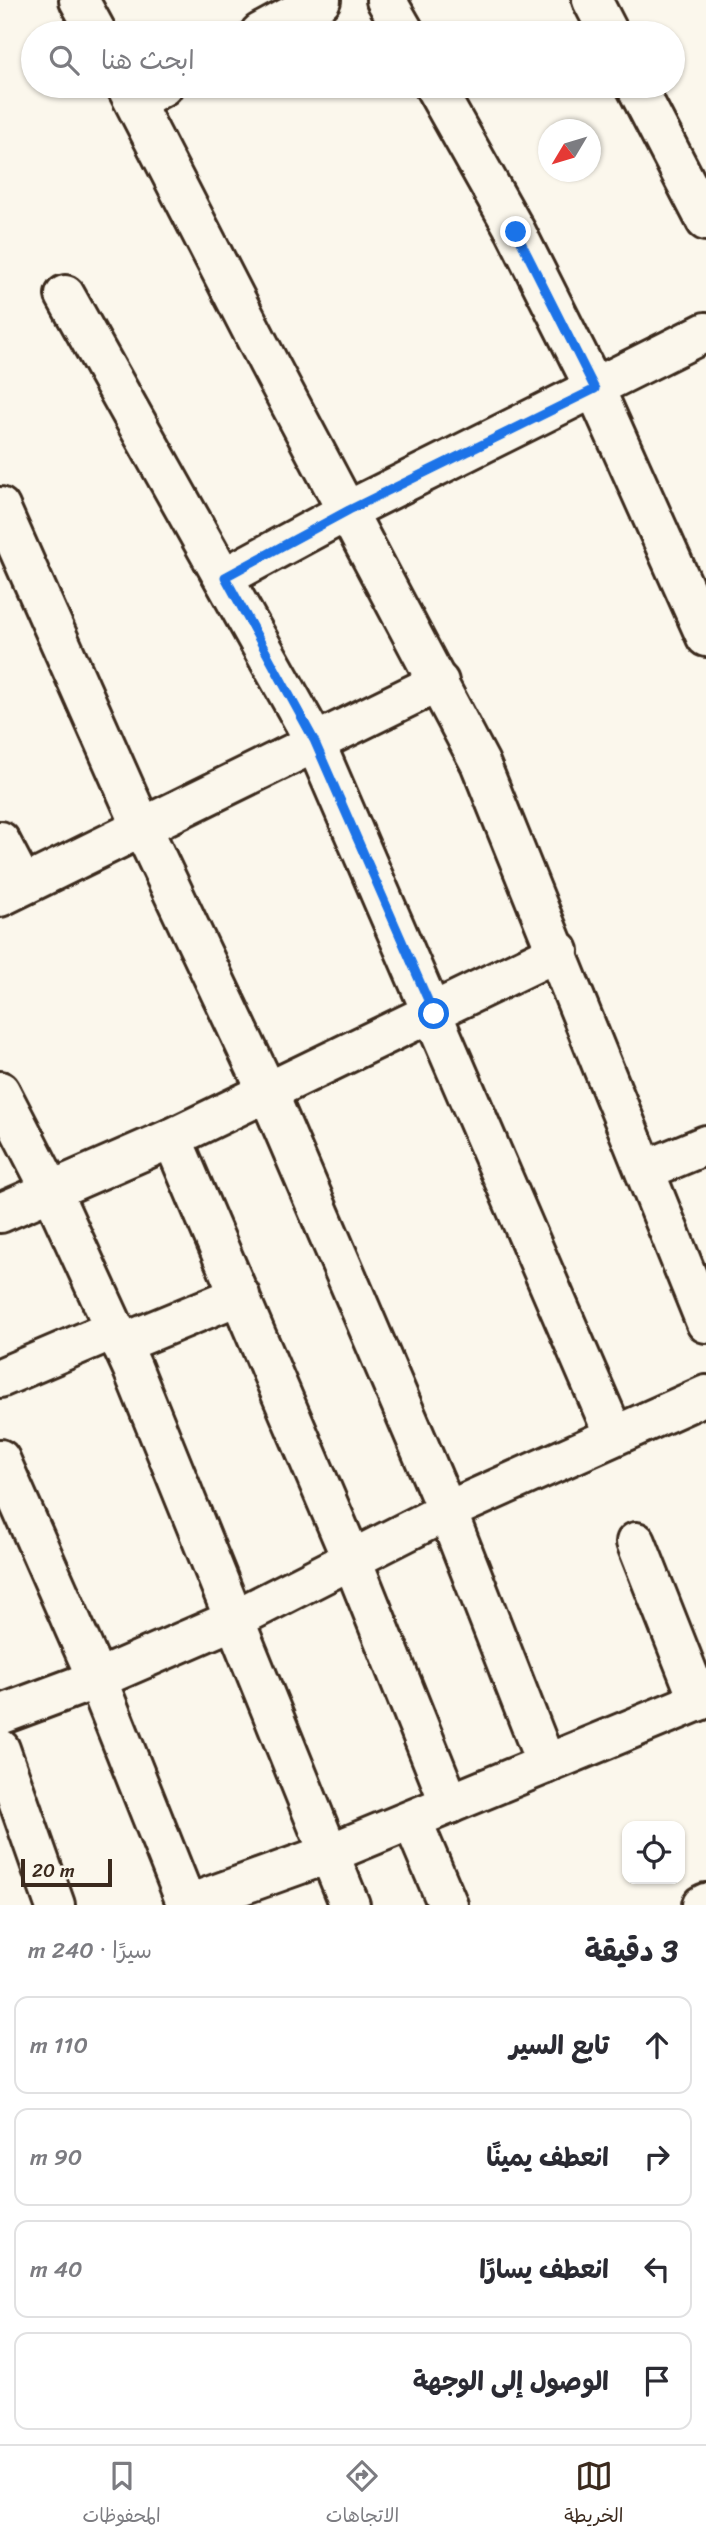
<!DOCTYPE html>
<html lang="ar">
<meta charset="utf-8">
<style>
body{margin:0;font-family:Sriracha,"Playpen Sans Arabic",sans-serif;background:#f7f7f7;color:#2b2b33;direction:rtl}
.controls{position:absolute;right:21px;bottom:21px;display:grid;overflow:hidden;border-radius:14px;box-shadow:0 2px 5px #0004}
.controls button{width:63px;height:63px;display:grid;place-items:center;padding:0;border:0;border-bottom:2px solid #e1e1e2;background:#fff;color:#2b2b33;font:35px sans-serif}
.compass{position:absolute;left:538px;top:119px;width:63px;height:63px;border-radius:50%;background:#fff;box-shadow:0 2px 5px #0004;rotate:232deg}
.scale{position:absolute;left:21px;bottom:18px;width:91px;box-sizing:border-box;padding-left:7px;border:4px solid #3b2a1e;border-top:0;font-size:19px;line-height:24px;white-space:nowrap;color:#3b2a1e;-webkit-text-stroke:5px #fbf7ec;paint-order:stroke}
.stop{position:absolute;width:21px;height:21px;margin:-16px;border:5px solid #1a73e8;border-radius:50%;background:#fff}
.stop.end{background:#1a73e8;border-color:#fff;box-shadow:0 2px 7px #0008}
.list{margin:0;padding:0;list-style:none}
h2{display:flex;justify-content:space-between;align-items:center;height:91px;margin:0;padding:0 28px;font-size:30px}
h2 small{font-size:23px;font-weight:400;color:#7c7c81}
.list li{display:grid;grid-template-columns:46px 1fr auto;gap:21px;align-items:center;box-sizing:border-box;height:98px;margin:0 14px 14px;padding:0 14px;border:2px solid #e1e1e2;border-radius:14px}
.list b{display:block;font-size:26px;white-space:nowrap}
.list em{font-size:23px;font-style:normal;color:#7c7c81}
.icon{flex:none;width:38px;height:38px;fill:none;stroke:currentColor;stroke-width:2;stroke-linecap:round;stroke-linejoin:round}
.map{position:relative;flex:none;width:706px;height:1905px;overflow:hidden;direction:ltr}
.search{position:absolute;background:#fff;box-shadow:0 2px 5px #0004;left:21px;right:21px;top:21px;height:77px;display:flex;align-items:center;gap:18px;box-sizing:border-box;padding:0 24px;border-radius:38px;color:#7c7c81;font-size:26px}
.sheet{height:539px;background:#fff}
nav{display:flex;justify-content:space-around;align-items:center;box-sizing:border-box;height:98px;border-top:2px solid #e1e1e2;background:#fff;font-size:19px;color:#7c7c81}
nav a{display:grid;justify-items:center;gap:4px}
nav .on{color:#3b2a1e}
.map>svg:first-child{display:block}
</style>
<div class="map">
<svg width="706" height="1905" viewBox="0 0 706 1905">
<rect width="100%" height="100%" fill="#fbf7ec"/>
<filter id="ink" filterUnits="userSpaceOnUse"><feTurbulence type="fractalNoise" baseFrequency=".0143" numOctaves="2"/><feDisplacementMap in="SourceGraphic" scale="14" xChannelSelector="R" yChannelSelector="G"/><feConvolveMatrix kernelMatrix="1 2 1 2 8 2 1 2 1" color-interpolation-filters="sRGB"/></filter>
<g filter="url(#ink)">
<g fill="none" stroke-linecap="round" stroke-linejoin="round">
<g stroke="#3b2a1e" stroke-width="44">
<g id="minor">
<path d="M79 0 97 33"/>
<path d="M386 0 405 33"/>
<path d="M592 0 609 33"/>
<path d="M260 33 321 0"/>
<path d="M126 86 268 362 480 763 706 1323"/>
<path d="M434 86 516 232 595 389 706 637"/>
<path d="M636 86 706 221"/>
<path d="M135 101 163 86"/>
<path d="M65 295 314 740 614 1435"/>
<path d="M0 507 142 827 268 1093 447 1511 546 1764"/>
<path d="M225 577 349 510 706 332"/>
<path d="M0 841 23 885"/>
<path d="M0 897 439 682"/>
<path d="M0 1091 51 1190 132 1367 350 1905"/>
<path d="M172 1138 352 1560 450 1804"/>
<path d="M646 1170 706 1145"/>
<path d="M0 1213 172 1138 559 951"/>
<path d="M121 1344 240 1295"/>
<path d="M0 1378 115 1329"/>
<path d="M0 1459 97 1679 187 1905"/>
<path d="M636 1542 699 1701"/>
<path d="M0 1715 97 1679 233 1620 447 1511 706 1395"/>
<path d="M0 1749 55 1905"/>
<path d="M412 1820 448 1905"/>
<path d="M186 1905 328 1854 706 1698"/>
<path d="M702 1905 706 1903"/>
</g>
</g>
<use href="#minor" stroke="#fbf7ec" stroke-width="38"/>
</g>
</g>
<g fill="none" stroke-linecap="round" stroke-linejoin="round" filter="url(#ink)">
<path stroke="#1a73e8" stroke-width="9" d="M434 1014 314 740 225 577 349 510 595 389 516 232"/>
</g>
</svg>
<div class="controls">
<button><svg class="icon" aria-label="locate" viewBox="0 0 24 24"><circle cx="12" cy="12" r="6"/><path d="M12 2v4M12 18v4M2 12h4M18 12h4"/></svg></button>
</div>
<svg class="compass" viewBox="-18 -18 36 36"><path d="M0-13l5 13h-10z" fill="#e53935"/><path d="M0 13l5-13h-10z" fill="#7c7c81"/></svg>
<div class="scale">20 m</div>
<div class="stop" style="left:434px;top:1014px"></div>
<div class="stop end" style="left:516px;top:232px"></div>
<div class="search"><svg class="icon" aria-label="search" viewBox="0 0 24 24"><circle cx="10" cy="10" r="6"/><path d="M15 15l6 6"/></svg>ابحث هنا</div>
</div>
<section class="sheet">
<h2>3 دقيقة<small>سيرًا · 240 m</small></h2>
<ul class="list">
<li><svg class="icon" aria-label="ahead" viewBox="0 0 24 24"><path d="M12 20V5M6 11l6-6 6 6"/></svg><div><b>تابع السير</b></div><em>110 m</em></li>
<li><svg class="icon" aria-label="right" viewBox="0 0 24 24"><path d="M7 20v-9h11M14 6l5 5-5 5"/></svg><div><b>انعطف يمينًا</b></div><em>90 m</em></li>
<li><svg class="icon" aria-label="left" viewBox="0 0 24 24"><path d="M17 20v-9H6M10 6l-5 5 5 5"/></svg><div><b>انعطف يسارًا</b></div><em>40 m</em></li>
<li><svg class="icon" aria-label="arrive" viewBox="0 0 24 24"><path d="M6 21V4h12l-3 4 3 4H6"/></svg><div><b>الوصول إلى الوجهة</b></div></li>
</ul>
</section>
<nav>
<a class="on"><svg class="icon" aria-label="map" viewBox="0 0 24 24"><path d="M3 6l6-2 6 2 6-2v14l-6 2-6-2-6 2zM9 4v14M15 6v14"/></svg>الخريطة</a>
<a><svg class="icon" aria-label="directions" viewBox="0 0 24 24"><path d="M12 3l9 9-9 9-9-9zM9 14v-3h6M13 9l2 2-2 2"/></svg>الاتجاهات</a>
<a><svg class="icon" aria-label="saved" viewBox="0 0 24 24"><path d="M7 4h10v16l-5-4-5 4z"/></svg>المحفوظات</a>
</nav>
